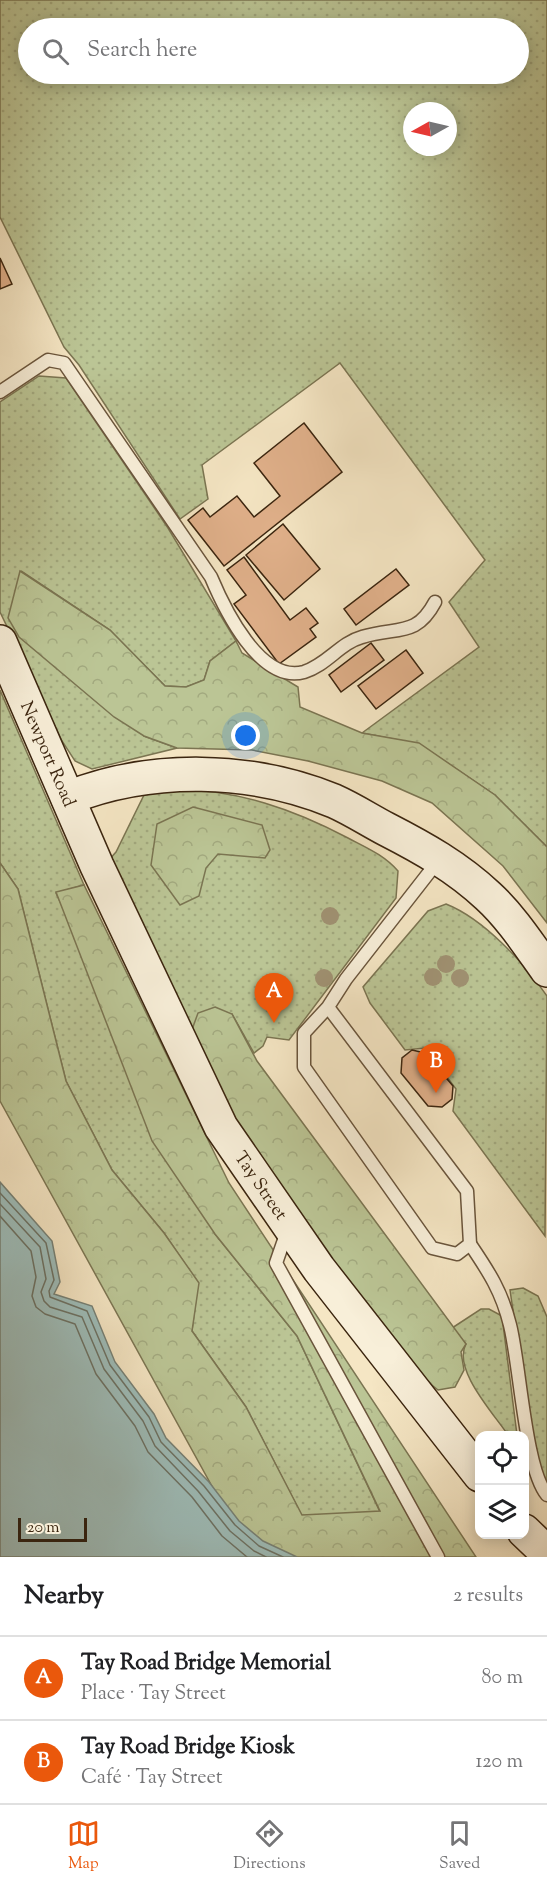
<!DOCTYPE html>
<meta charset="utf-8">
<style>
body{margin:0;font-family:"Sorts Mill Goudy",serif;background:#f6f6f6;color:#202124}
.controls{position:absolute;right:18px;bottom:18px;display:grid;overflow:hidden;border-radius:12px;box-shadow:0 3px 15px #0003}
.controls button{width:54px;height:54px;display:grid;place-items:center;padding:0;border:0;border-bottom:2px solid #e0e0e0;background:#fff;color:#202124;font:30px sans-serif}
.compass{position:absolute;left:403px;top:102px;width:54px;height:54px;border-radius:50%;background:#fff;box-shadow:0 3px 15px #0003;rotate:262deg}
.scale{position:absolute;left:18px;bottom:15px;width:69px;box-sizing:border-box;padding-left:6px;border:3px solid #3b250f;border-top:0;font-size:16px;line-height:21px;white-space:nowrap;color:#3b250f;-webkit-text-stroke:4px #f8efd9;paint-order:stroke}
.you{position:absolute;left:246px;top:736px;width:21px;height:21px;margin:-15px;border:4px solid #fff;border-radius:50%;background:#1a73e8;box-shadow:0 0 0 9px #1a73e833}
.badge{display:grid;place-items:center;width:39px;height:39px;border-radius:50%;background:#ea580c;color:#fff;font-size:20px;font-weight:700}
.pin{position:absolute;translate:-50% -50px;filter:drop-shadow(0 2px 3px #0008)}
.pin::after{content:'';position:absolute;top:32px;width:21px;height:18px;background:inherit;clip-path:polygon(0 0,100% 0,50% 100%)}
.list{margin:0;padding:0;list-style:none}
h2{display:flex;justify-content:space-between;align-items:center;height:78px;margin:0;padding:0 24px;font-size:26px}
h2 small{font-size:20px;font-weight:400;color:#757577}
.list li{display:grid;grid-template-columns:39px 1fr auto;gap:18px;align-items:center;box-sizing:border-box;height:84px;padding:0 24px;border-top:2px solid #e0e0e0}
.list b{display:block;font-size:22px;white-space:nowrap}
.list p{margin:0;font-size:20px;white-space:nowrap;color:#757577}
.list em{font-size:20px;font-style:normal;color:#757577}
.icon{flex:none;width:33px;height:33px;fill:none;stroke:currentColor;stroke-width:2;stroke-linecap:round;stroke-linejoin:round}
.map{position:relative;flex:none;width:547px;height:1557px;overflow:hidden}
.search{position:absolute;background:#fff;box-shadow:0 3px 15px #0003;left:18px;right:18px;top:18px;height:66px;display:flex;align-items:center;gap:15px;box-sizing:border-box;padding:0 21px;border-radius:33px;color:#757577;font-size:22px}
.sheet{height:246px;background:#fff}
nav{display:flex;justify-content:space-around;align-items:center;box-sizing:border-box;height:84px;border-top:2px solid #e0e0e0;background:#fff;font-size:16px;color:#757577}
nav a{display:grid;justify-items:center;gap:3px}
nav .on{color:#ea580c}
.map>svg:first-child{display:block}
</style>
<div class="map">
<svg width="547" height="1557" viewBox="0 0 547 1557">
<defs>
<pattern id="grass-dots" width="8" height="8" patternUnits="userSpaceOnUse" patternTransform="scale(1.5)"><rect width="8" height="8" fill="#bbc595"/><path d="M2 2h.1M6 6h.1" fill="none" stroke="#a2a97f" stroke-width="1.8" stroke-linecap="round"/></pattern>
<pattern id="forest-crowns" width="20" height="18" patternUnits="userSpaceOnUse" patternTransform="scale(1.5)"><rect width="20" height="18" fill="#bbc595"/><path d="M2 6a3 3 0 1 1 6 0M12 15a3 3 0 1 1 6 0" fill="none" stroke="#a2a97f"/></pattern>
</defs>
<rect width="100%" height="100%" fill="#f5e6c4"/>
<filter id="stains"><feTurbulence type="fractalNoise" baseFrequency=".00333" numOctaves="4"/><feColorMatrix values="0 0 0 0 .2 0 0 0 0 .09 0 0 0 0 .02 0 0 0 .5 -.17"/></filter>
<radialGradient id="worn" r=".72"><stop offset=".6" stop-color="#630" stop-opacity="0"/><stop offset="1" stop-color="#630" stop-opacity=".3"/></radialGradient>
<g fill="url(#grass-dots)" stroke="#7b7552" stroke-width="1.5" fill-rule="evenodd">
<path d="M0 0H547V847L495 795 419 744 362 733 479 647 449 602 485 560 340 363 202 465 208 499 180 519 79 365 64 347 0 217ZM28 28H518V74H28ZM412 111H448V147H412Z"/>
<path d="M39 376 66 378 168 528 236 641 210 661 204 680 186 687 165 686 110 630 21 571 144 736 177 748 92 769 75 761 62 741 0 612V402Z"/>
<path d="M0 690 84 885 56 893 215 1234 297 1336 380 1512 302 1516 246 1407 192 1331 198 1283 164 1233 112 1170 66 1081 18 889 0 863Z"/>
<path d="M175 789C238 790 293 809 348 838 367 848 384 855 398 871L396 898 289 1040 267 1037 263 1046 254 1053 232 1014 189 1038 108 861 116 852 145 793Z"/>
<path d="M446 904C484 919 524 963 547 996L545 1236 453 1111 456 1089 425 1048 405 1050 370 1003 363 987 428 911Z"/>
<path d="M523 1288 538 1296 547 1317V1498L535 1461 510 1290Z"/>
<path d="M481 1309H489L502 1316 517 1435H508C494 1414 452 1369 466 1344L452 1328Z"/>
</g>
<g fill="url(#forest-crowns)" stroke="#7b7552" stroke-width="1.5">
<path d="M20 571 110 630 165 686 186 687 204 680 210 661 236 641 242 653 298 687 300 707 362 733 419 743 495 795 547 847V923L503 866 432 803 382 781 308 761 252 750 177 748 144 736 114 717 19 637 8 618Z"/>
<path d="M193 807 262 825 270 850 265 858 218 854 206 868 199 896 180 905 151 865 157 824Z"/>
<path d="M0 863 18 889 66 1081 112 1170 164 1233 199 1283 192 1331 246 1407 302 1515 380 1511 297 1336 215 1234 152 1141 56 892 84 885 229 1183 476 1557H278L230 1519 0 1101Z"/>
<path d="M215 1007 232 1014 257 1061 466 1344 461 1352 464 1370 455 1387 438 1390 422 1377 393 1344 243 1136 189 1038 198 1013Z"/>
</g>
<path fill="#9ebebb" stroke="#768176" stroke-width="1.5" d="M0 1182 52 1241 60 1282 54 1294 92 1306 115 1362 154 1414 166 1438 209 1482 239 1521 263 1541 297 1557H0Z"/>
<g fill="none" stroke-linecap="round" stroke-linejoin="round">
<g stroke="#6c7265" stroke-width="1.5">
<path d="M0 1193 46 1243 54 1280 49 1291 50 1297 87 1311 110 1365 149 1417 161 1442 204 1486 235 1525 259 1546 283 1557"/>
<path d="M0 1204 40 1247 46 1279 41 1292 44 1301 50 1307 82 1317 104 1369 143 1421 155 1446 198 1491 230 1531 254 1551 266 1557"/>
<path d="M0 1216 31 1251 36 1277 32 1296 36 1307 45 1314 75 1324 96 1374 135 1426 148 1452 192 1497 222 1536 247 1557"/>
</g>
</g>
<g fill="#e0b08a" stroke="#3b250f" stroke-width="1.5">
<path d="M0 258 12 284 0 289Z"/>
<path d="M304 423 342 472 224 566 188 520 203 508 210 517 237 496 254 517 280 496 254 463Z"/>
<path d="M283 524 320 569 284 600 246 555Z"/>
<path d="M244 557 290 620 306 608 318 623 310 629 316 637 279 664 234 604 246 595 227 570Z"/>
<path d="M396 569 409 585 356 625 344 609Z"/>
<path d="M371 643 384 660 341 692 329 675Z"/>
<path d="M406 650 423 673 376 709 358 686Z"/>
<path d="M412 1050 425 1053 453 1086 452 1099 442 1107 428 1106 401 1073 402 1058Z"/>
</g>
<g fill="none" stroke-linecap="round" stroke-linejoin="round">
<g stroke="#6a553c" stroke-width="15">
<g id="service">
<path d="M0 392 48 360 64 363 211 577C224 608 260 684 304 672 327 665 340 643 362 637 397 626 416 638 435 602"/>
<path d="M328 1007 467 1191 470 1244 457 1254 432 1248 304 1067V1033L328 1007 346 979 438 861"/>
<path d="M292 1232 284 1240 276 1263 438 1557"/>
<path d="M470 1244C489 1272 502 1292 510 1325 520 1364 525 1469 547 1495"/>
</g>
</g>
<g stroke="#3b250f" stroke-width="36">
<g id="secondary">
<path id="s1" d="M0 642 97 866 221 1127 319 1269 480 1475"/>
<path d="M68 798C151 765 252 767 334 801 352 809 369 820 386 829 423 848 457 867 488 896 511 917 529 945 547 970"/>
<path d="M524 1531 547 1553"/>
</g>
</g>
<use href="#service" stroke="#f8efd9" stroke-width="12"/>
<use href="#secondary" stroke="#f8efd9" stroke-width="33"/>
</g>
<g fill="#a09273">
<circle cx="330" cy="916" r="9"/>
<circle cx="446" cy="964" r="9"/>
<circle cx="433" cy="977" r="9"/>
<circle cx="324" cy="978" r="9"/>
<circle cx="460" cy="978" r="9"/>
</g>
<g text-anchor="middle" stroke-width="5" stroke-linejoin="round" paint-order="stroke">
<g font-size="18" fill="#3b250f" stroke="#f8efd9">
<text dy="6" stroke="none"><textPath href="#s1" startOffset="122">Newport Road</textPath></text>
<text dy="6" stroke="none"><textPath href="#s1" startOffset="604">Tay Street</textPath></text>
</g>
</g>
<rect width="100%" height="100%" filter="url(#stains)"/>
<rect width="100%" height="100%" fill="url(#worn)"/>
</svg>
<div class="controls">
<button><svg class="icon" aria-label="locate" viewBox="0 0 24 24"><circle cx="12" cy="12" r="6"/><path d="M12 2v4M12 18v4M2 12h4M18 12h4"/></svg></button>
<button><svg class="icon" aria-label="layers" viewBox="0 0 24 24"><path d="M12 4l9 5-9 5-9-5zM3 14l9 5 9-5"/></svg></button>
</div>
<svg class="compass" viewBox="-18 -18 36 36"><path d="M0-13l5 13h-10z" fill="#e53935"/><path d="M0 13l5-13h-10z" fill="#757577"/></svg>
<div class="scale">20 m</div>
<div class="you"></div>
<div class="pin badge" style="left:274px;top:1023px">A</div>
<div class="pin badge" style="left:436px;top:1093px">B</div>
<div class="search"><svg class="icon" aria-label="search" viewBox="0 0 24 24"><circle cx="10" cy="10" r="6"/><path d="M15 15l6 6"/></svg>Search here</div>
</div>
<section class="sheet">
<h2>Nearby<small>2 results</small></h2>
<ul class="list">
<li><span class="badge">A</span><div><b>Tay Road Bridge Memorial</b><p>Place · Tay Street</p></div><em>80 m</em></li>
<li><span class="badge">B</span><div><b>Tay Road Bridge Kiosk</b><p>Café · Tay Street</p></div><em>120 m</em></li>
</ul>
</section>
<nav>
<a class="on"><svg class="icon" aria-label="map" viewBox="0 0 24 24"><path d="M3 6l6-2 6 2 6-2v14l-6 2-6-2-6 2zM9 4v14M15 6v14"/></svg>Map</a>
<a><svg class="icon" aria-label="directions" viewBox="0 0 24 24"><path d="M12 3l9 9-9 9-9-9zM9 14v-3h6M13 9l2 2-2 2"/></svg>Directions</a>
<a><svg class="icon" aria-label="saved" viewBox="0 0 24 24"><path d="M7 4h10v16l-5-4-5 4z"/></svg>Saved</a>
</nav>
